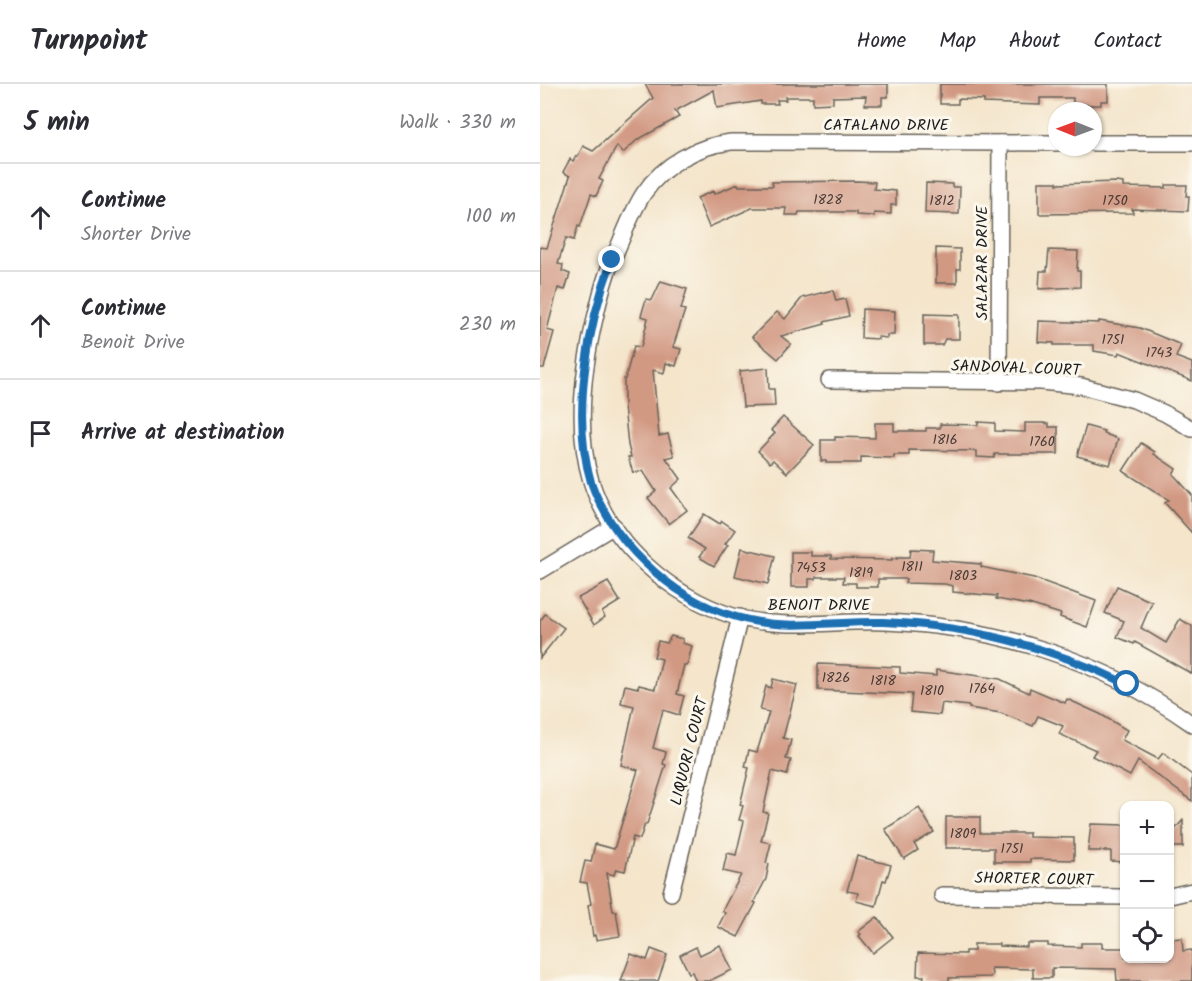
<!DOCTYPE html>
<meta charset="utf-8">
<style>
body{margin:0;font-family:Kalam,sans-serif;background:#f7f7f7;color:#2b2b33}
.controls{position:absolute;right:18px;bottom:18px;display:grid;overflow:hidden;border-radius:12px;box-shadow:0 2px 4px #0004}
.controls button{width:54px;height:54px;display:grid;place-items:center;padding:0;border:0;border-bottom:2px solid #e1e1e2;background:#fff;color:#2b2b33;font:30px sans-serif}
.compass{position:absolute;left:508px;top:18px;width:54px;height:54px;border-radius:50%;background:#fff;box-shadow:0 2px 4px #0004;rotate:271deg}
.stop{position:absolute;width:18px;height:18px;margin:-14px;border:4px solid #1f6fb2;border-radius:50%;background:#fff}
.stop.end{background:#1f6fb2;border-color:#fff;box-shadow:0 2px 6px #0008}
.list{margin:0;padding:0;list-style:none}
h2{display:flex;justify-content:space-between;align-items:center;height:78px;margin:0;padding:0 24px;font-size:26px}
h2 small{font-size:20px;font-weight:400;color:#7c7c81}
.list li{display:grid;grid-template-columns:39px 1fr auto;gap:18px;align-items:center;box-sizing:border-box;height:108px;padding:0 24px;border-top:2px solid #e1e1e2}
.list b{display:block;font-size:22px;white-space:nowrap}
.list p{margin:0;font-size:20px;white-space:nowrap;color:#7c7c81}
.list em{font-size:20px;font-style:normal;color:#7c7c81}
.icon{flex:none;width:33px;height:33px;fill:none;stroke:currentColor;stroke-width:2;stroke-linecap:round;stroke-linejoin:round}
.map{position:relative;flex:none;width:652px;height:897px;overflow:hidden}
header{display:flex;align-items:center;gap:36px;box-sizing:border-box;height:84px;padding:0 30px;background:#fff;border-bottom:2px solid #e1e1e2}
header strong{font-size:28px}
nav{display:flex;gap:33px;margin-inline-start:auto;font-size:21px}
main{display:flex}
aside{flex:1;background:#fff}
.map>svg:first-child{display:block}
</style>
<header>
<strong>Turnpoint</strong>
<nav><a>Home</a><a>Map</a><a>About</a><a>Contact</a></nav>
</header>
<main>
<aside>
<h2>5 min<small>Walk · 330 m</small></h2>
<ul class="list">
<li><svg class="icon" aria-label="ahead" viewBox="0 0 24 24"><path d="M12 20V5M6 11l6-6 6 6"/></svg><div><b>Continue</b><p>Shorter Drive</p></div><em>100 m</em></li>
<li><svg class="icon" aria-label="ahead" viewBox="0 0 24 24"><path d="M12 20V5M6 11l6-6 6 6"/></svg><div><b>Continue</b><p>Benoit Drive</p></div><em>230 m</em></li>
<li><svg class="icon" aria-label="arrive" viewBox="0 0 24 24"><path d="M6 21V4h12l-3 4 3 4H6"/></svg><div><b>Arrive at destination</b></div></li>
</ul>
</aside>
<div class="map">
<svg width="652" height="897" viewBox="0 0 652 897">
<rect width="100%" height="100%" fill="#fbf7ec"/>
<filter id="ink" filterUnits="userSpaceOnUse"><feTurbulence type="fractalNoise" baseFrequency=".0167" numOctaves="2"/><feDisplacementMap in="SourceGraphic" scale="12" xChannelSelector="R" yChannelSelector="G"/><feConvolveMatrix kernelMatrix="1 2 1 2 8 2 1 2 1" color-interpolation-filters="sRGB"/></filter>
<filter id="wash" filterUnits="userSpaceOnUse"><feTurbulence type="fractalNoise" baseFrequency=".008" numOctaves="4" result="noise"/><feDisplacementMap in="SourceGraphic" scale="24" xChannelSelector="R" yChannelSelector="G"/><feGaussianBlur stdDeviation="1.35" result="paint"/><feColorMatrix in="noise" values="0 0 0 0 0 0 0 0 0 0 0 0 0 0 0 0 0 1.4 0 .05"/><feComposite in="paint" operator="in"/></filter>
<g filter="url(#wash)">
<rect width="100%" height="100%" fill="#f4e5cb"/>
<g id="blocks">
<g fill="#d19882">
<path d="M105 0H348V13H342V21H325L326 12 293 13V19L273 20V13H245L246 16H237L238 20H221V17L177 24 174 6 135 27 139 33 97 56 83 69 77 62 59 95 63 97 56 112 51 110 40 143 38 142 34 156 26 154 18 180 23 181 22 187 30 190 25 206 18 204 7 246 14 248 4 284H0V163L7 164 30 92 23 88 30 75 33 77 36 72H38L43 62 53 67 113 14Z"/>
<path d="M400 0H568V17H561V21H533V14H500V21L444 19V16L418 15V20H400Z"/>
<path d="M317 97 335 98 334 105 356 107V121H351V130L334 129V132L316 131V128H259L258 131H245L246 124H212L169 143 157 114 173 107 174 110 198 100 199 102H233L232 98Z"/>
<path d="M499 98H517V100L576 98 583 99V103L626 104V101H647L646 112H649L648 127 592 125 593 129 499 130Z"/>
<path d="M386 99 412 100V103H420L419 130 385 129Z"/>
<path d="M396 164 420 165V185H417V199H396Z"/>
<path d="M509 166 538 167 537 187H540V203L499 205 500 187H507Z"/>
<path d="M121 197 147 205 141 225 145 226 133 263 141 265 136 282 126 279 124 289 113 286 119 352 128 350 134 372 126 374 141 395 131 404 147 426 129 440 108 414 116 407 103 387 93 389 88 373H91L88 361 84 322V295H85L94 262 101 263 108 234 101 232 106 215 112 216Z"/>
<path d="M293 206 296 217 305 215 309 232 284 238 285 240 241 252 251 260 238 275 212 253 237 228 245 235 262 214Z"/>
<path d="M322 225 355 227 354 251H347V254L338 253V255L321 254Z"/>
<path d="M384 230 419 231V255H405L402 261H384Z"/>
<path d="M499 237 559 239V237L600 244 641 261 636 273 652 279V297L579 268 578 271 554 267V261H514V259L498 258Z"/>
<path d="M228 284 229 305H234L235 322 203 323 200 287Z"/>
<path d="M243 333 274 361 247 389 233 376 230 379 218 367 235 349 231 346Z"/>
<path d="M438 338 455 339V347L485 348V339H503L509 340V343H518V370H455L454 374 437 373V367L369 366V371H354V374L321 373V379H286V377H281V356H295V353L335 354V339H354V347H386V344H400V340L438 341Z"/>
<path d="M546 342 564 347 563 349 578 355 570 381 537 372Z"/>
<path d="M601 359 615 368 614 370 636 385 633 390 652 411V449L625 419 629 416 583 387Z"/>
<path d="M164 430 180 440 182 437 195 446 185 460 188 461 174 482 159 473 165 465 148 454Z"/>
<path d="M202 464 235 472 228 500 195 492Z"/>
<path d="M371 465 393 466 392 476 441 480V483L494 494 556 517 547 543 520 533 521 530 489 520V521L456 515 457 512 413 508V502L405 500 365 499 366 495H338V503H316V499H303L304 493H276V495H269V503H251V468H271V472H291V475L352 476V474L357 475V473H370Z"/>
<path d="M68 498 80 517 62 528 65 533 54 541 38 514Z"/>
<path d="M577 502 612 518 601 544 626 559 640 535 652 542V590L595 558 594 560 577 553 584 537 565 529Z"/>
<path d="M5 530 24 544 0 574V537Z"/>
<path d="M131 552 143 555 142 559 152 562 147 582 144 581 137 610 144 612 139 631 123 626 113 664 126 668 123 680 126 681 107 740H105L100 755 93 753 85 787 76 785 74 791 67 789 73 827H76L80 852 56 856 55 851 53 852 48 821 51 820 47 799 40 798 45 777 51 778 55 760 74 765 98 686 81 681 94 622 81 619 85 601 98 604 99 601 115 605 122 575 114 573 118 557 127 559Z"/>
<path d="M278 580 360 583V589L396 592V586L411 588 460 595 489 609 490 604 525 619 527 615 560 630 587 646 582 656 618 675 623 669 652 691V717L598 677 590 692 552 672 556 666 519 650 523 642 498 632 493 642 461 629 429 624V622L402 619 400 631 370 628 372 610 278 606Z"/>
<path d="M233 595 257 601 243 654 251 656 246 675 251 676 247 691 232 687 223 728 228 729 221 757 231 759 226 779 229 780 226 795 214 818 216 819 198 853 178 843 185 829 182 827 201 791 183 787 187 769 196 771 204 737 199 736 203 722 200 721 209 684 205 683 209 666 217 668 229 628 220 626 226 602 231 604Z"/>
<path d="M379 724 394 748 374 760 378 766 364 775 345 745Z"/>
<path d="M406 733H440V749H489V753L534 754V776L490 775V778H454V764H406Z"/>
<path d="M643 736V763H630V751Z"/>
<path d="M551 740 585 741V778L571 777V767H548Z"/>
<path d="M317 772 351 781 346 797 343 796 336 822 316 817 318 809 307 807Z"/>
<path d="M337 833 353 853 333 869 319 852 321 850 318 848Z"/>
<path d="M642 854 643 867 652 866V897H577L576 885 512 884V894H493V885L451 884 452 891 450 893 409 894V897H383L384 892H377L378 869 425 870V867H434V860H459V862L487 863V859H508V862L541 863V859H562V864H585V874H630V855Z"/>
<path d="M180 861 192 886 169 897H156L152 888 149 889 140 871 156 863 160 871Z"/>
<path d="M111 865 127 871 118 897H81L91 870 107 876Z"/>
</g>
</g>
</g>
<g filter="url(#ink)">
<use href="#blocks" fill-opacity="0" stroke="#686259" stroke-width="1.5"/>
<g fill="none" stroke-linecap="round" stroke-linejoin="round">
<g stroke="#686259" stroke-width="18">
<g id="minor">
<path d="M517 59 191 58C157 62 124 80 104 109 92 127 85 148 76 168 66 188 61 209 56 230 43 284 35 344 51 397 71 461 131 512 193 532 243 547 294 536 345 538 454 542 563 576 652 640"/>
<path d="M553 59H652"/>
<path d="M289 296 501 298 541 302 594 316 624 329 652 345"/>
<path d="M459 299 460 59"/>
<path d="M0 487 74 442"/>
<path d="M131 809 200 533"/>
<path d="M402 811 584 813"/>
<path d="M630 812 652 807"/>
</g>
</g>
<use href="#minor" stroke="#fff" stroke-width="15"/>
</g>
</g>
<g fill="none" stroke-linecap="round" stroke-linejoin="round" filter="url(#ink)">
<path stroke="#1f6fb2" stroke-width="8" d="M72 176C48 239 31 332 51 398 63 433 88 465 116 489 142 512 174 528 208 536 252 546 298 537 343 538 428 541 510 563 587 600"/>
</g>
<g text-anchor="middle" stroke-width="6" stroke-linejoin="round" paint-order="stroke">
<g font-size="14" fill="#493b36">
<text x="288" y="120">1828</text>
<text x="402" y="121">1812</text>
<text x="575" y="121">1750</text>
<text x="573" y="260">1751</text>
<text x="619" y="273">1743</text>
<text x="405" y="360">1816</text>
<text x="502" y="362">1760</text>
<text x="372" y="487">1811</text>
<text x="271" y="488">7453</text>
<text x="321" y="493">1819</text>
<text x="423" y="496">1803</text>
<text x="296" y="598">1826</text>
<text x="343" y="601">1818</text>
<text x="442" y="609">1764</text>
<text x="392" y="611">1810</text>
<text x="423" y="754">1809</text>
<text x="472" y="769">1751</text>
</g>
<g font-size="16" fill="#1c1c1c" stroke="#fbf7ec">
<text x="346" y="46">CATALANO DRIVE</text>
<text transform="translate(441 179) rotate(-90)" y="6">SALAZAR DRIVE</text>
<text transform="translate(476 283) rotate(2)" y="6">SANDOVAL COURT</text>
<text x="279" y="526">BENOIT DRIVE</text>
<text transform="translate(148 667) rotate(-76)" y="6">LIQUORI COURT</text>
<text transform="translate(494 794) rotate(1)" y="6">SHORTER COURT</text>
</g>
</g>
</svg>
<div class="controls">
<button>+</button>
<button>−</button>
<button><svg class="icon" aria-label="locate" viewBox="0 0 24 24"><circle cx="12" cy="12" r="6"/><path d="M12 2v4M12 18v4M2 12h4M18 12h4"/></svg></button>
</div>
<svg class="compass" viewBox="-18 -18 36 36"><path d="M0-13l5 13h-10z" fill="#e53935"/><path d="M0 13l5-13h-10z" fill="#7c7c81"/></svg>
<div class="stop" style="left:587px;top:600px"></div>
<div class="stop end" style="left:72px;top:176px"></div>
</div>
</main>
